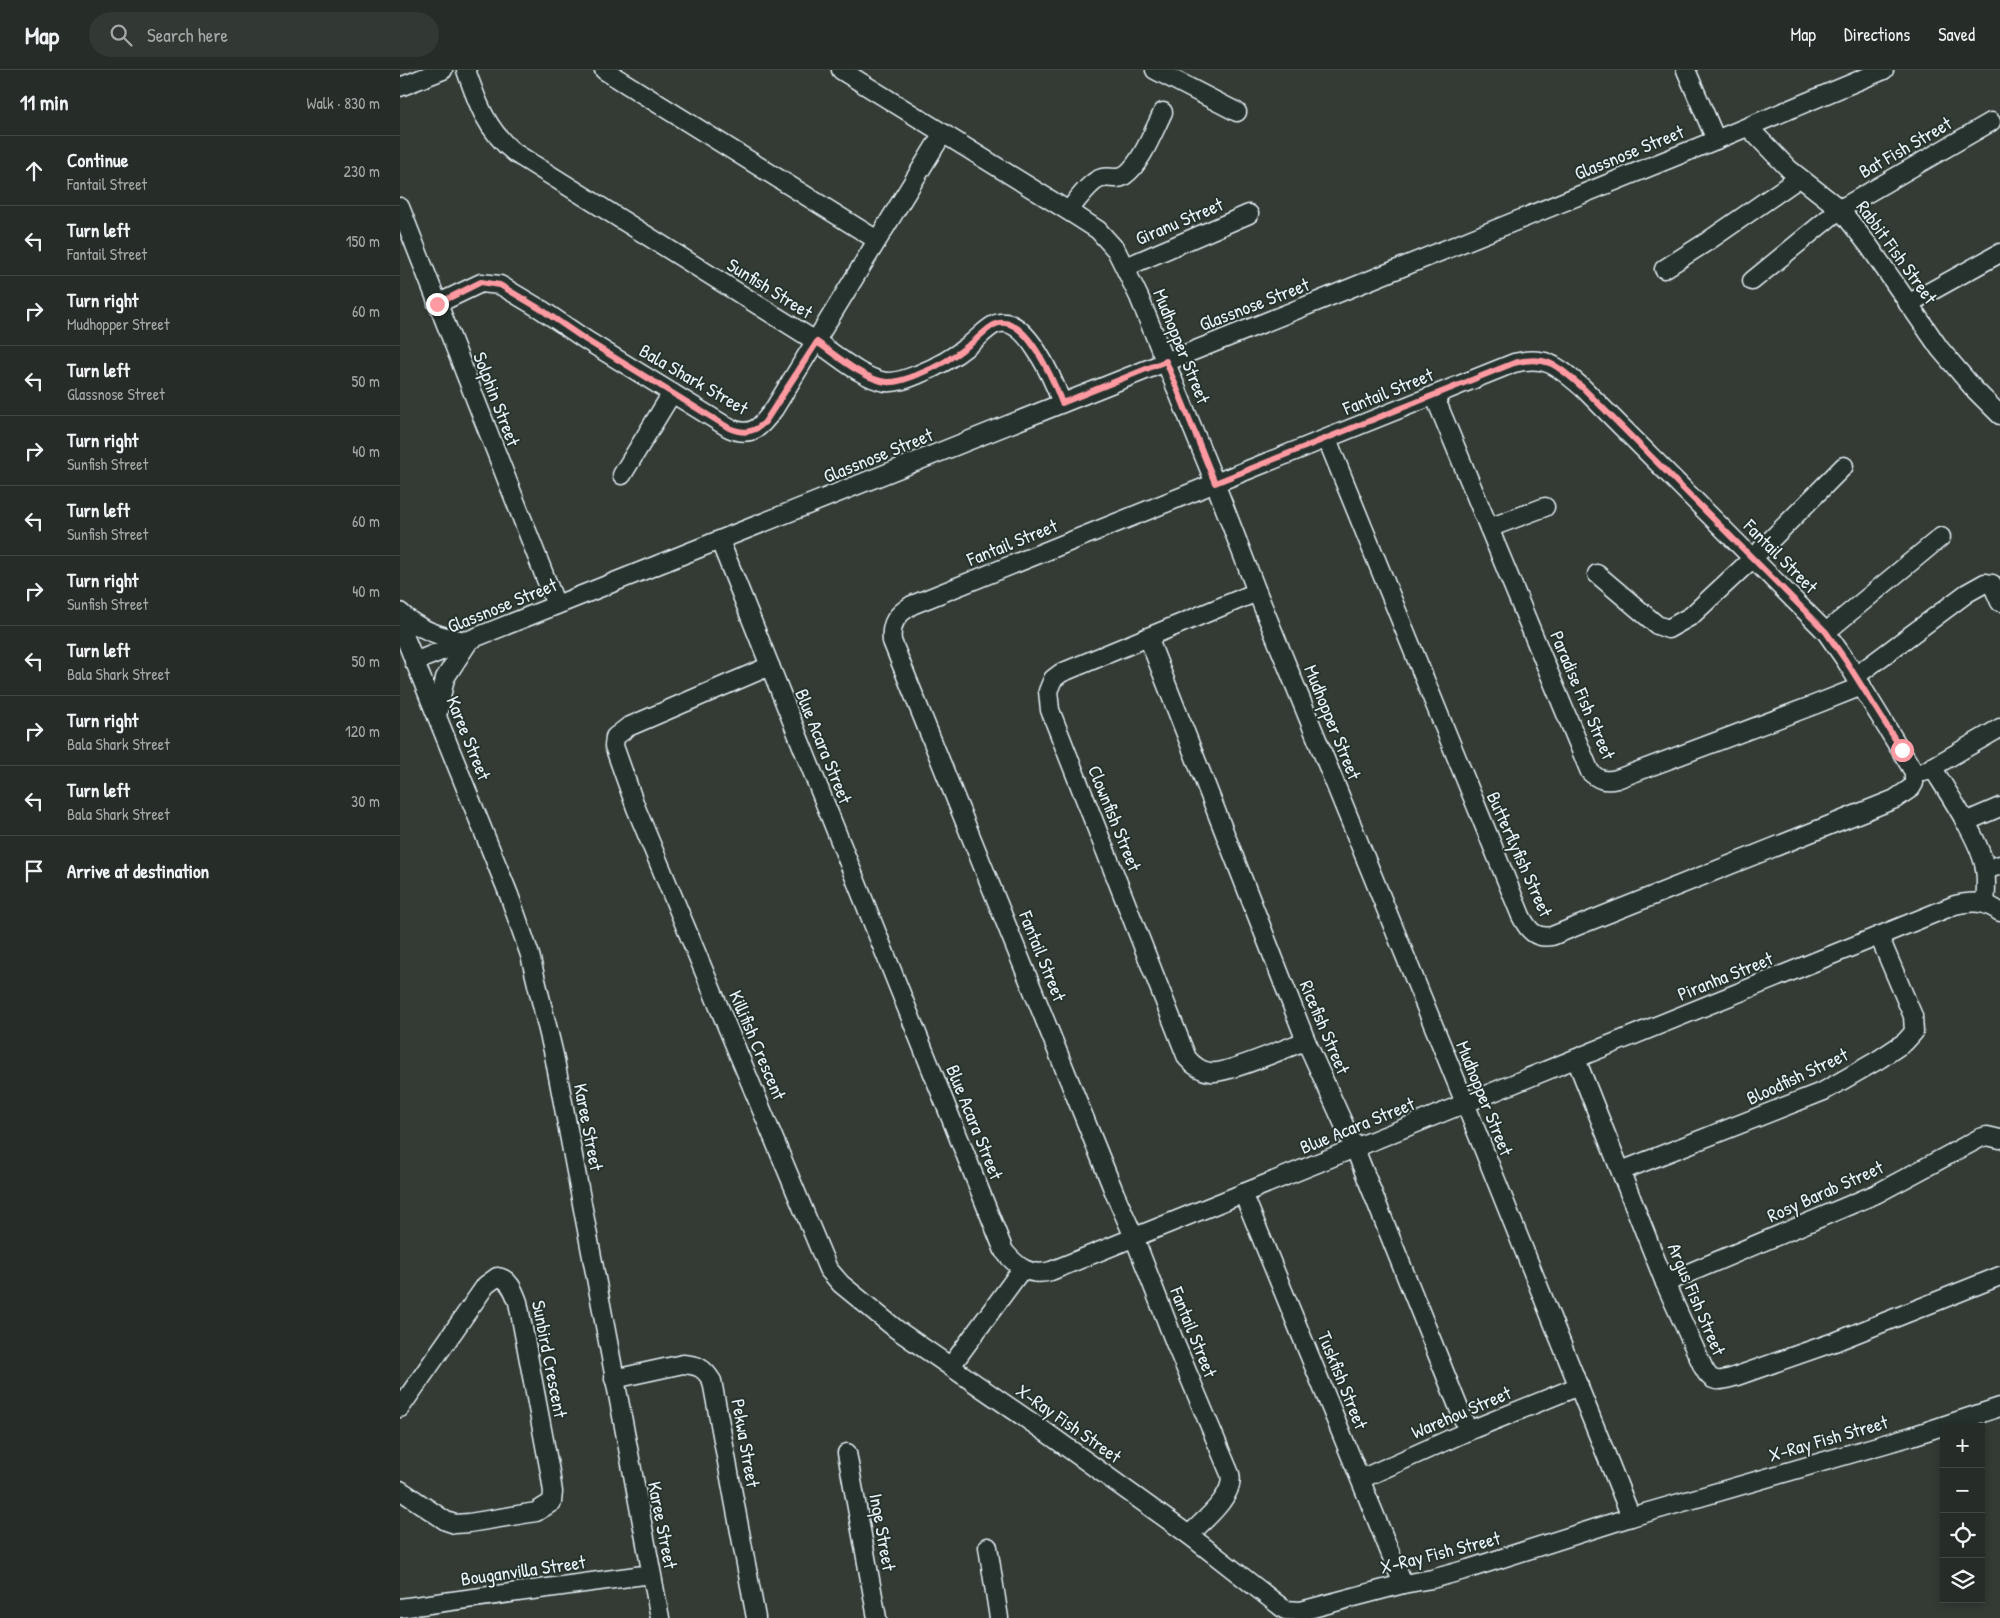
<!DOCTYPE html>
<meta charset="utf-8">
<style>
body{margin:0;font-family:"Patrick Hand",sans-serif;background:#323833;color:#f1f3f6}
.controls{position:absolute;right:15px;bottom:15px;display:grid;overflow:hidden;border-radius:0px;box-shadow:0 2px 8px #0003}
.controls button{width:45px;height:45px;display:grid;place-items:center;padding:0;border:0;border-bottom:1px solid #424844;background:#262c27;color:#f1f3f6;font:25px sans-serif}
.stop{position:absolute;width:15px;height:15px;margin:-11px;border:4px solid #ff9aa2;border-radius:50%;background:#fff}
.stop.end{background:#ff9aa2;border-color:#fff;box-shadow:0 1px 5px #0008}
.list{margin:0;padding:0;list-style:none}
h2{display:flex;justify-content:space-between;align-items:center;height:65px;margin:0;padding:0 20px;font-size:21px}
h2 small{font-size:16px;font-weight:400;color:#a4a7a7}
.list li{display:grid;grid-template-columns:32px 1fr auto;gap:15px;align-items:center;box-sizing:border-box;height:70px;padding:0 20px;border-top:1px solid #424844}
.list b{display:block;font-size:19px;white-space:nowrap}
.list p{margin:0;font-size:16px;white-space:nowrap;color:#a4a7a7}
.list em{font-size:16px;font-style:normal;color:#a4a7a7}
.icon{flex:none;width:28px;height:28px;fill:none;stroke:currentColor;stroke-width:2;stroke-linecap:round;stroke-linejoin:round}
.map{position:relative;flex:none;width:1600px;height:1548px;overflow:hidden}
header{display:flex;align-items:center;gap:30px;box-sizing:border-box;height:70px;padding:0 25px;background:#262c27;border-bottom:1px solid #424844}
header strong{font-size:24px}
nav{display:flex;gap:28px;margin-inline-start:auto;font-size:18px}
.search{width:350px;height:45px;background:#323833;display:flex;align-items:center;gap:12px;box-sizing:border-box;padding:0 18px;border-radius:28px;color:#a4a7a7;font-size:19px}
main{display:flex}
aside{flex:1;background:#262c27}
.map>svg:first-child{display:block}
</style>
<header>
<strong>Map</strong>
<div class="search"><svg class="icon" aria-label="search" viewBox="0 0 24 24"><circle cx="10" cy="10" r="6"/><path d="M15 15l6 6"/></svg>Search here</div>
<nav><a>Map</a><a>Directions</a><a>Saved</a></nav>
</header>
<main>
<aside>
<h2>11 min<small>Walk · 830 m</small></h2>
<ul class="list">
<li><svg class="icon" aria-label="ahead" viewBox="0 0 24 24"><path d="M12 20V5M6 11l6-6 6 6"/></svg><div><b>Continue</b><p>Fantail Street</p></div><em>230 m</em></li>
<li><svg class="icon" aria-label="left" viewBox="0 0 24 24"><path d="M17 20v-9H6M10 6l-5 5 5 5"/></svg><div><b>Turn left</b><p>Fantail Street</p></div><em>150 m</em></li>
<li><svg class="icon" aria-label="right" viewBox="0 0 24 24"><path d="M7 20v-9h11M14 6l5 5-5 5"/></svg><div><b>Turn right</b><p>Mudhopper Street</p></div><em>60 m</em></li>
<li><svg class="icon" aria-label="left" viewBox="0 0 24 24"><path d="M17 20v-9H6M10 6l-5 5 5 5"/></svg><div><b>Turn left</b><p>Glassnose Street</p></div><em>50 m</em></li>
<li><svg class="icon" aria-label="right" viewBox="0 0 24 24"><path d="M7 20v-9h11M14 6l5 5-5 5"/></svg><div><b>Turn right</b><p>Sunfish Street</p></div><em>40 m</em></li>
<li><svg class="icon" aria-label="left" viewBox="0 0 24 24"><path d="M17 20v-9H6M10 6l-5 5 5 5"/></svg><div><b>Turn left</b><p>Sunfish Street</p></div><em>60 m</em></li>
<li><svg class="icon" aria-label="right" viewBox="0 0 24 24"><path d="M7 20v-9h11M14 6l5 5-5 5"/></svg><div><b>Turn right</b><p>Sunfish Street</p></div><em>40 m</em></li>
<li><svg class="icon" aria-label="left" viewBox="0 0 24 24"><path d="M17 20v-9H6M10 6l-5 5 5 5"/></svg><div><b>Turn left</b><p>Bala Shark Street</p></div><em>50 m</em></li>
<li><svg class="icon" aria-label="right" viewBox="0 0 24 24"><path d="M7 20v-9h11M14 6l5 5-5 5"/></svg><div><b>Turn right</b><p>Bala Shark Street</p></div><em>120 m</em></li>
<li><svg class="icon" aria-label="left" viewBox="0 0 24 24"><path d="M17 20v-9H6M10 6l-5 5 5 5"/></svg><div><b>Turn left</b><p>Bala Shark Street</p></div><em>30 m</em></li>
<li><svg class="icon" aria-label="arrive" viewBox="0 0 24 24"><path d="M6 21V4h12l-3 4 3 4H6"/></svg><div><b>Arrive at destination</b></div></li>
</ul>
</aside>
<div class="map">
<svg width="1600" height="1548" viewBox="0 0 1600 1548">
<rect width="100%" height="100%" fill="#333b34"/>
<filter id="ink" filterUnits="userSpaceOnUse"><feTurbulence type="fractalNoise" baseFrequency=".02" numOctaves="2"/><feDisplacementMap in="SourceGraphic" scale="10" xChannelSelector="R" yChannelSelector="G"/><feConvolveMatrix kernelMatrix="1 2 1 2 8 2 1 2 1" color-interpolation-filters="sRGB"/></filter>
<g filter="url(#ink)">
<g fill="none" stroke-linecap="round" stroke-linejoin="round">
<g stroke="#e8f1f8" stroke-width="21">
<g id="minor">
<path d="M66 0C77 32 87 61 115 83L417 272C436 285 463 309 486 312 497 313 509 308 519 304 537 297 554 287 569 275 578 269 586 258 596 254 626 243 654 312 662 333"/>
<path d="M204 0 477 170"/>
<path d="M441 0 678 147 698 160 716 180 739 227 815 413 857 522 1065 1033 1231 1447"/>
<path d="M755 0 837 42"/>
<path d="M1286 0 1316 70"/>
<path d="M0 17 43 0"/>
<path d="M1348 57 1389 99 1440 139 1469 176 1540 279 1574 319 1600 345"/>
<path d="M0 137 156 535"/>
<path d="M669 140C676 132 691 110 702 108 710 106 718 111 725 105 741 94 754 60 763 42"/>
<path d="M726 197 849 144"/>
<path d="M1264 199 1308 171 1399 108"/>
<path d="M1352 211 1440 139 1591 52"/>
<path d="M37 234 81 213 100 215 142 240 186 270 329 358C352 368 361 357 374 339L543 63"/>
<path d="M1508 234 1600 183"/>
<path d="M1034 325 1190 702C1199 710 1205 712 1217 709L1414 635 1462 616"/>
<path d="M222 405 272 323"/>
<path d="M1089 458 1145 437"/>
<path d="M320 471 604 1181C617 1197 630 1207 651 1201L1555 835C1573 831 1585 831 1600 842"/>
<path d="M1197 504 1257 555 1268 559 1291 546 1353 488 1444 396"/>
<path d="M857 522 661 603 653 609 648 621 650 640 787 988C793 995 800 1001 810 1002 826 1005 887 977 906 971"/>
<path d="M0 542C19 561 43 568 68 571"/>
<path d="M0 555 109 825 130 885 154 985 260 1548"/>
<path d="M1426 562 1541 467"/>
<path d="M748 567 906 971 955 1079 1068 1361"/>
<path d="M14 592 921 230 1316 70 1484 0"/>
<path d="M370 596 228 657 215 667 214 676 236 738 428 1199 441 1214 496 1259 647 1363 789 1465 885 1540 901 1541 1003 1514 1032 1509 1068 1499 1231 1447 1512 1366 1600 1337"/>
<path d="M1456 606 1567 523 1585 513 1592 514 1600 532"/>
<path d="M37 646 45 608 69 571"/>
<path d="M1532 697C1548 723 1581 771 1585 799 1587 811 1586 822 1585 834"/>
<path d="M1524 702 1600 658"/>
<path d="M1565 752 1600 737"/>
<path d="M1586 800 1600 795"/>
<path d="M1176 989 1265 1213 1303 1297C1311 1313 1318 1312 1334 1307L1437 1271 1600 1206"/>
<path d="M1221 1101 1424 1021 1478 990 1505 972 1514 962 1513 946 1479 866"/>
<path d="M843 1123 1003 1514"/>
<path d="M1265 1213 1476 1124 1580 1068 1587 1066 1600 1069"/>
<path d="M551 1296 622 1199"/>
<path d="M214 1309 283 1294C298 1295 304 1298 312 1311L356 1548"/>
<path d="M0 1338 86 1215 97 1207C109 1208 114 1221 118 1232L150 1402 153 1422 152 1432 136 1442 69 1453 55 1454 46 1451 0 1420"/>
<path d="M447 1383 477 1548"/>
<path d="M961 1409 1068 1361 1179 1316"/>
<path d="M789 1465C803 1451 836 1425 830 1404L775 1273 734 1167 715 1124 492 571C490 553 497 544 512 535L1114 293C1148 285 1158 297 1183 318L1426 562 1446 591 1514 702V713L1511 718 1495 729 1152 866C1135 869 1128 860 1121 846L927 369"/>
<path d="M588 1477 599 1548"/>
<path d="M0 1538 251 1504"/>
</g>
</g>
<use href="#minor" stroke="#26332d" stroke-width="18"/>
</g>
</g>
<g fill="none" stroke-linecap="round" stroke-linejoin="round" filter="url(#ink)">
<path stroke="#ff9aa2" stroke-width="6" d="M37 234 81 212 100 215 142 240 186 270 329 358C343 364 354 363 365 352L417 272C436 285 463 309 486 312 497 313 509 308 519 304 537 297 554 287 569 275 578 269 586 258 596 254 626 243 654 312 662 333L766 291 815 413 1114 293C1148 284 1159 297 1183 318L1426 562 1446 591 1502 680"/>
</g>
<g text-anchor="middle" stroke-width="4" stroke-linejoin="round" paint-order="stroke">
<g font-size="19" fill="#e8f1f8" stroke="#26332d">
<text transform="translate(1505 77) rotate(-30)" y="7">Bat Fish Street</text>
<text transform="translate(1229 82) rotate(-22)" y="7">Glassnose Street</text>
<text transform="translate(779 151) rotate(-23)" y="7">Giranu Street</text>
<text transform="translate(1497 182) rotate(54)" y="7">Rabbit Fish Street</text>
<text transform="translate(370 218) rotate(32)" y="7">Sunfish Street</text>
<text transform="translate(854 234) rotate(-21)" y="7">Glassnose Street</text>
<text transform="translate(782 276) rotate(68)" y="7">Mudhopper Street</text>
<text transform="translate(294 309) rotate(30)" y="7">Bala Shark Street</text>
<text transform="translate(988 321) rotate(-22)" y="7">Fantail Street</text>
<text transform="translate(97 329) rotate(69)" y="7">Solphin Street</text>
<text transform="translate(478 385) rotate(-22)" y="7">Glassnose Street</text>
<text transform="translate(612 472) rotate(-22)" y="7">Fantail Street</text>
<text transform="translate(1381 486) rotate(45)" y="7">Fantail Street</text>
<text transform="translate(102 535) rotate(-22)" y="7">Glassnose Street</text>
<text transform="translate(1183 625) rotate(67)" y="7">Paradise Fish Street</text>
<text transform="translate(933 652) rotate(68)" y="7">Mudhopper Street</text>
<text transform="translate(69 668) rotate(68)" y="7">Karee Street</text>
<text transform="translate(424 676) rotate(68)" y="7">Blue Acara Street</text>
<text transform="translate(715 748) rotate(68)" y="7">Clownfish Street</text>
<text transform="translate(1120 784) rotate(66)" y="7">Butterflyfish Street</text>
<text transform="translate(643 886) rotate(68)" y="7">Fantail Street</text>
<text transform="translate(1325 906) rotate(-22)" y="7">Piranha Street</text>
<text transform="translate(925 957) rotate(67)" y="7">Ricefish Street</text>
<text transform="translate(358 975) rotate(67)" y="7">Killifish Crescent</text>
<text transform="translate(1397 1006) rotate(-25)" y="7">Bloodfish Street</text>
<text transform="translate(1085 1028) rotate(68)" y="7">Mudhopper Street</text>
<text transform="translate(575 1052) rotate(68)" y="7">Blue Acara Street</text>
<text transform="translate(957 1055) rotate(-22)" y="7">Blue Acara Street</text>
<text transform="translate(189 1057) rotate(79)" y="7">Karee Street</text>
<text transform="translate(1425 1121) rotate(-24)" y="7">Rosy Barab Street</text>
<text transform="translate(1297 1229) rotate(67)" y="7">Argus Fish Street</text>
<text transform="translate(794 1262) rotate(68)" y="7">Fantail Street</text>
<text transform="translate(150 1289) rotate(79)" y="7">Sunbird Crescent</text>
<text transform="translate(943 1310) rotate(68)" y="7">Tuskfish Street</text>
<text transform="translate(1061 1342) rotate(-23)" y="7">Warehou Street</text>
<text transform="translate(669 1353) rotate(35)" y="7">X-Ray Fish Street</text>
<text transform="translate(1428 1368) rotate(-16)" y="7">X-Ray Fish Street</text>
<text transform="translate(346 1373) rotate(80)" y="7">Pekwa Street</text>
<text transform="translate(263 1455) rotate(79)" y="7">Karee Street</text>
<text transform="translate(483 1462) rotate(80)" y="7">Inqe Street</text>
<text transform="translate(1040 1482) rotate(-14)" y="7">X-Ray Fish Street</text>
<text transform="translate(123 1500) rotate(-8)" y="7">Bouganvilla Street</text>
</g>
</g>
</svg>
<div class="controls">
<button>+</button>
<button>−</button>
<button><svg class="icon" aria-label="locate" viewBox="0 0 24 24"><circle cx="12" cy="12" r="6"/><path d="M12 2v4M12 18v4M2 12h4M18 12h4"/></svg></button>
<button><svg class="icon" aria-label="layers" viewBox="0 0 24 24"><path d="M12 4l9 5-9 5-9-5zM3 14l9 5 9-5"/></svg></button>
</div>
<div class="stop" style="left:1502px;top:680px"></div>
<div class="stop end" style="left:37px;top:234px"></div>
</div>
</main>
